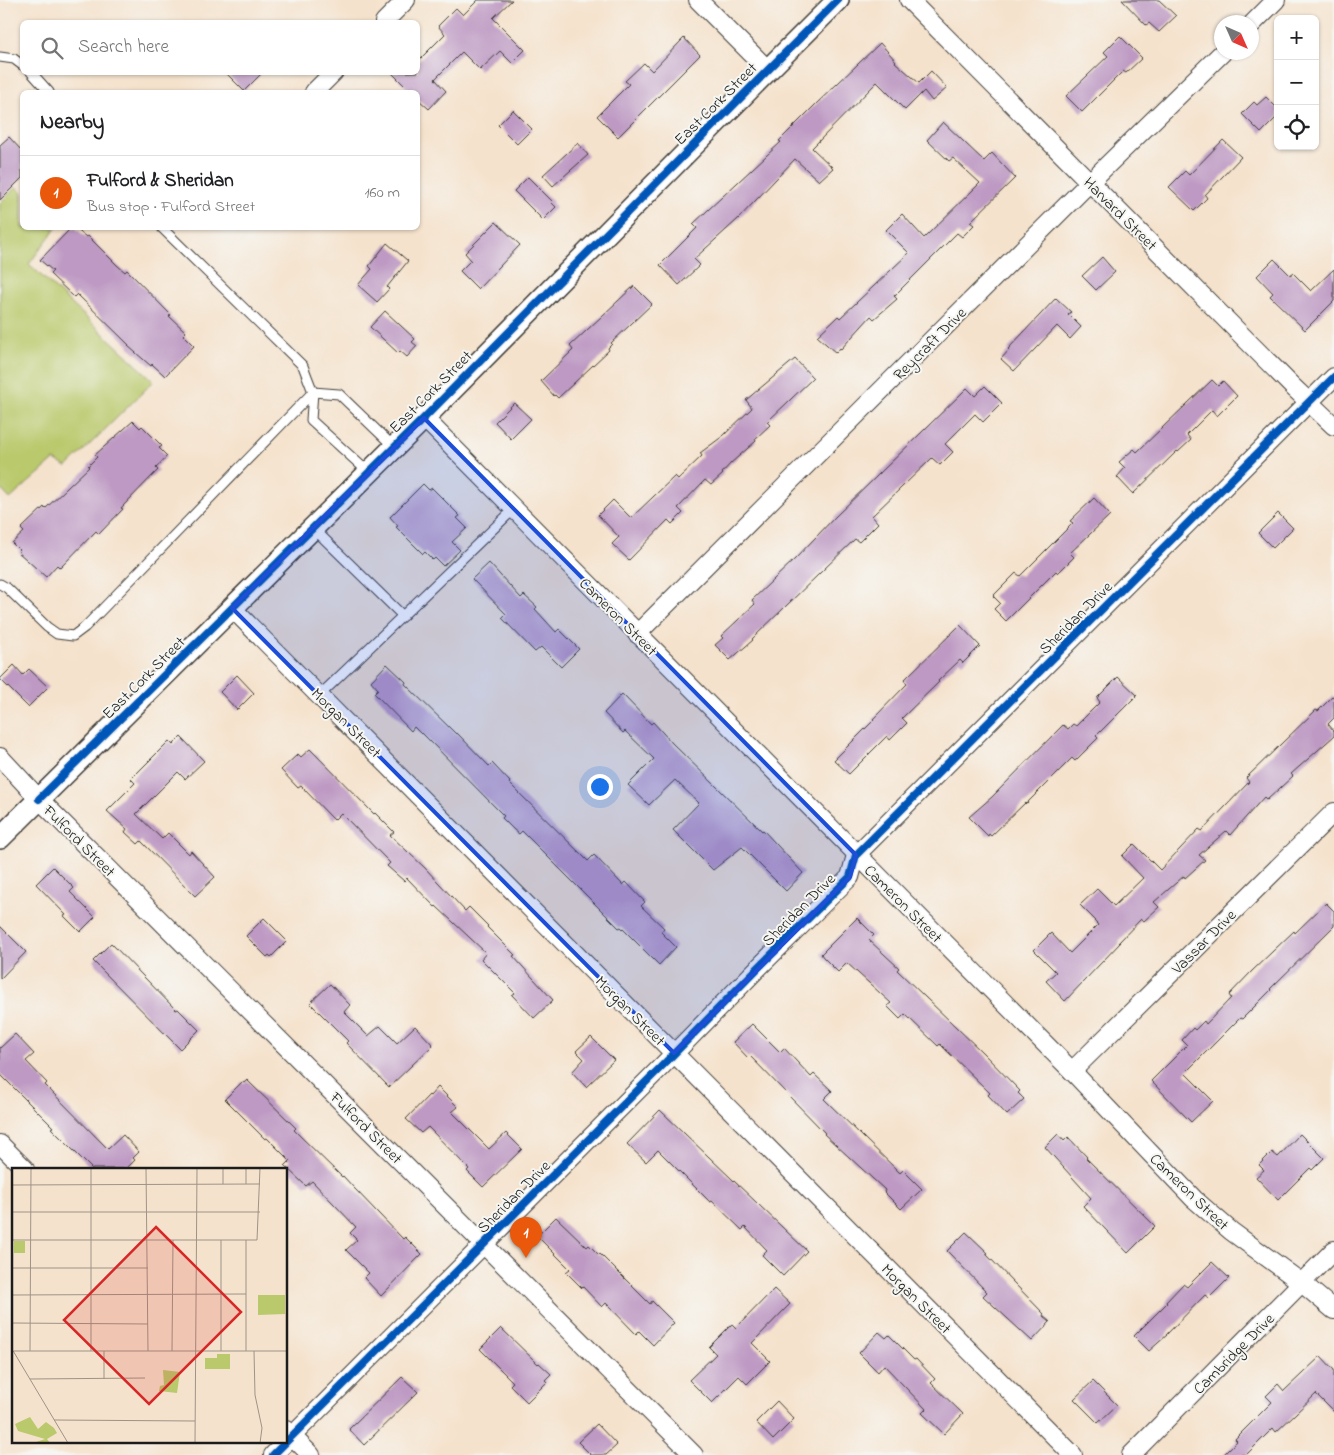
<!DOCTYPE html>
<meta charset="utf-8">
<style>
body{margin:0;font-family:"Indie Flower",sans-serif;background:#f6f6f6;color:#202124}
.controls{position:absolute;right:15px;top:15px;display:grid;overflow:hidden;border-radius:8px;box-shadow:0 1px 4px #0004}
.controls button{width:45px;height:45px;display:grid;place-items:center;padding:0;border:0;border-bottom:1px solid #e0e0e0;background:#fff;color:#202124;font:25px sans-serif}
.compass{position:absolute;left:1214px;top:15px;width:45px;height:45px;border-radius:50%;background:#fff;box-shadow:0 1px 4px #0004;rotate:135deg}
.you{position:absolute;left:599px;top:786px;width:18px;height:18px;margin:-12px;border:4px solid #fff;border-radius:50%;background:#1a73e8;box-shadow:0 0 0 8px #1a73e833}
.badge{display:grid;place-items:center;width:32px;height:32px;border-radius:50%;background:#ea580c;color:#fff;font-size:16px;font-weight:700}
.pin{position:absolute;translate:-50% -41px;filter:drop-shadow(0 1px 2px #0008)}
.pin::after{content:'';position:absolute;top:26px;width:18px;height:15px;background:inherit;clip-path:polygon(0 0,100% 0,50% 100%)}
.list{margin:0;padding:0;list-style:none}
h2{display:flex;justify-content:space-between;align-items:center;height:65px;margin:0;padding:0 20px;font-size:21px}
h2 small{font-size:16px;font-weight:400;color:#757577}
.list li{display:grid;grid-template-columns:32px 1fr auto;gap:15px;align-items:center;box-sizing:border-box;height:75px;padding:0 20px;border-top:1px solid #e0e0e0}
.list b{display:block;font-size:19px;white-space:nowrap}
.list p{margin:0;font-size:16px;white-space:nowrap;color:#757577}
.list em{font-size:16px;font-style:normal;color:#757577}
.icon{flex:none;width:28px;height:28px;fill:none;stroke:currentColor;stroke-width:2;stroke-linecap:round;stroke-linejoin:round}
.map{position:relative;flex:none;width:1334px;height:1455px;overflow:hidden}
.search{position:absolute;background:#fff;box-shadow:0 1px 4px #0004;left:20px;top:20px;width:400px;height:55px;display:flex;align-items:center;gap:12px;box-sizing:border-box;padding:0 18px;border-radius:8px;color:#757577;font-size:19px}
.panel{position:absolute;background:#fff;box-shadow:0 1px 4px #0004;left:20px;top:90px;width:400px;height:140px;border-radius:8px}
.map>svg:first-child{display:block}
</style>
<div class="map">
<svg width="1334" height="1455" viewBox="0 0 1334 1455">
<rect width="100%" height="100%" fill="#f6f6f2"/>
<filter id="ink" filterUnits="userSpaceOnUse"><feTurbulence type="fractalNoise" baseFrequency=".02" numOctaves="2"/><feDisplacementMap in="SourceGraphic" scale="10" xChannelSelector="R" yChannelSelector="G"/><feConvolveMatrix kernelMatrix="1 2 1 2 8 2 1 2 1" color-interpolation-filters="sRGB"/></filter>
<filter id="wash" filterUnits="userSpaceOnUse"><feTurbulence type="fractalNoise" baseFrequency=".0096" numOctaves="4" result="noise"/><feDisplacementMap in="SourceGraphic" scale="20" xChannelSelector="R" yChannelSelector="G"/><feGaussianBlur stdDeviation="1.12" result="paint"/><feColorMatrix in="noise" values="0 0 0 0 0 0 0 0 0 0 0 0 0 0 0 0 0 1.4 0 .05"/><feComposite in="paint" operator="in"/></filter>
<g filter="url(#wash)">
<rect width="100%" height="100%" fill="#f5e2cc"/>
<path fill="#bac96c" stroke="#6b7244" d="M16 187 22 193V228H56L29 264 154 381 67 467 54 460 10 499 0 488V203Z"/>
<g id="blocks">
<g fill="#bd99c3">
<path d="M478 0H512L493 18 525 50 512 63 500 51 480 70 462 52 435 79 446 91 429 109 418 99V92H411L391 72H418V61L445 34 438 26 456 8 463 15Z"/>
<path d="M1122 0H1159L1176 16 1159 32 1149 23 1146 25Z"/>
<path d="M1120 36 1142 58 1126 73 1123 71 1082 112 1066 96 1108 56 1104 52Z"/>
<path d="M684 38 700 55 618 137 597 116 629 84 625 81 644 63 652 71Z"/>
<path d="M880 43 896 61 895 62 919 83 931 71 947 88 932 101 924 91 905 110 877 82 812 148 833 168 819 181 795 159 737 220 694 259 700 265 679 285 660 265 697 228 693 224 781 142 779 141 816 104Z"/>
<path d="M225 72H263L244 91Z"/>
<path d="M1266 97 1278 109V116L1261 133 1242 114 1254 102 1257 105Z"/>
<path d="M513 110 532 129 517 144 498 125Z"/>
<path d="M943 122 984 161 992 153 1015 178 970 222 974 225 962 237 957 233 894 296 897 299 874 319 871 316 841 349 840 348 836 353 817 336 838 316 840 318 909 253 886 230 902 214 924 238 980 183 953 158 949 161 927 140Z"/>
<path d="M9 137 22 151V178L0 200V145Z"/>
<path d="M1223 140 1241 157 1205 195 1207 198 1194 211 1169 187 1185 171 1189 175Z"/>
<path d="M578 143 588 155 553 186 543 175Z"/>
<path d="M528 177 553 202 552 203 556 207 543 220 514 191Z"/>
<path d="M496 222 520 245 478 289 460 271 471 260 465 253Z"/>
<path d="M71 228H75L86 237 88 236 117 265 125 272 127 270 171 315 169 316 186 332 183 335 194 346 165 376 152 364 151 366 128 346 129 345 77 294 74 297 50 274 53 271 40 260Z"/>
<path d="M387 243 408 261 387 287 389 289 377 302 358 285 372 269 369 266Z"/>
<path d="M1102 257 1115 272 1096 290 1082 276Z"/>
<path d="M1274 259 1290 275 1293 273 1311 291 1334 269V301L1305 330 1270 296 1273 293 1257 276Z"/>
<path d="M634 286 652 304 611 343 612 344 608 348 609 350 558 398 555 395 554 396 541 381 573 350 570 346Z"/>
<path d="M1056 298 1071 312 1068 314 1081 327 1070 339 1057 326 1014 371 1001 359 1009 350 1008 349Z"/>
<path d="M385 311 415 339 412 342 417 346 407 357 400 351 398 353 370 327Z"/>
<path d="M795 359 813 378 767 422 770 425 755 439 756 441 731 463 722 473 723 474 711 485 705 480 678 508 683 513 672 524 668 520 629 560 612 544 619 537 598 515 613 500 631 518 675 476 678 479 702 456 700 453 723 436 752 408 746 400Z"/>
<path d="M1212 380 1218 386 1223 381 1237 396 1217 416 1212 410 1187 435 1191 440 1178 452 1177 451 1133 494 1117 477 1125 468 1119 462 1134 449 1137 452Z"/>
<path d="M985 386 1002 403 983 422 975 414 945 444 953 452 940 465 932 458 872 516 878 523 859 542 855 539 752 639 753 640 730 660 715 645 723 638 721 636 755 604 752 600 795 559 835 517 967 388 975 396Z"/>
<path d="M514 403 531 419 511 439 495 422Z"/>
<path d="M133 421 140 428 142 426 162 446 159 448 167 456 156 468 158 470 121 508 123 509 99 534 96 531 60 568 57 565 46 577 18 552 20 551 12 543 24 532 21 529 44 507 45 509 89 467 88 466 97 457 95 455Z"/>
<path d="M423 484 429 490 432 488 460 516 457 518 467 528 452 542 460 550 443 566 435 558 433 560 425 552 423 554 396 527 398 526 390 517Z"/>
<path d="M1094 498 1110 515 1070 553 1074 557 1058 573 1056 571 1006 621 994 609 1000 603 993 596 1016 573 1020 576 1073 523 1070 521Z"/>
<path d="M1278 513 1293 528 1273 548 1258 533Z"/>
<path d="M489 563 521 598 524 595 537 607 535 609 556 632 559 629 579 649 561 667 541 647 535 652 502 618 506 614 472 579Z"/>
<path d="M960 625 980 646 963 663 960 660 938 681 939 682 902 718 907 723 890 740 887 736 849 774 834 760 874 720 873 719 907 684 904 680Z"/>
<path d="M387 664 406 682 405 684 456 734 457 733 489 766 492 763 510 782 509 783 588 861 594 855 623 885 626 882 645 902 641 906 664 928 661 932 676 947 659 965 621 927 619 928 522 831 519 834 514 830 502 818 504 816 422 733 421 734 414 727 411 731 374 693 378 689 371 681Z"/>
<path d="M14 665 23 675 29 669 48 687 28 707 0 679Z"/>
<path d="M237 675 254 693 237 710 220 692Z"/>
<path d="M1118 677 1137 695 1096 736 1098 738 1075 761 1072 758 1026 804 1025 803 991 836 989 834 988 836 969 817 992 797 1063 725 1068 729 1073 724 1076 726 1100 702 1097 698Z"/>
<path d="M622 694 651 724 653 722 672 743 762 831 763 830 803 873 786 891 742 847 713 870 673 830 699 803 675 780 649 805 628 785 654 759 625 731 623 733 604 713Z"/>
<path d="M1334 695V718L1328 724 1334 731V736L1291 774 1293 776 1267 800 1264 797 1230 835 1226 831 1199 855 1205 860 1185 878 1184 876 1154 902 1159 907 1144 921 1141 919 1119 942 1120 943 1065 1001 1046 981 1056 972 1034 950 1051 933 1070 953 1098 925 1094 921 1095 920 1080 905 1097 889 1114 906 1143 878 1122 856 1134 844 1160 870 1199 829 1202 831 1249 782 1246 778 1316 710 1318 711Z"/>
<path d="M181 737 204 761 185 779 178 772 136 814 162 839 168 833 189 854 191 851 215 877 195 896 141 841 138 844 125 832 127 829 107 811 135 783 131 779 169 741 173 745Z"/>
<path d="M310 749 374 814 375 813 394 832 390 835 425 868 465 911 469 907 488 926 487 927 515 955 513 956 553 1000 534 1018 512 995 515 993 481 959 486 953 436 906 435 907 407 878 404 881 387 866 390 863 341 813 334 820 301 786 298 788 281 770 298 754 301 757Z"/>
<path d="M53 867 74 888 70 892 95 917 80 932 64 916 66 915 36 884Z"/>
<path d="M1326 903 1334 911V926L1270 989 1271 990 1242 1019 1240 1018 1185 1073 1213 1101 1191 1122 1151 1081 1187 1045 1182 1040 1193 1028 1195 1030 1204 1021 1206 1024 1231 998 1229 995 1252 971 1294 931 1295 933Z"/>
<path d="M264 918 287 941 271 957 269 955 267 957 246 936Z"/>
<path d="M857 918 874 935 869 940 899 968 897 970 983 1053 1020 1091 1018 1093 1024 1099 1007 1115 988 1095 990 1093 940 1044 938 1046 905 1014 900 1019 887 1006 891 1003 847 963 838 972 823 957 821 954Z"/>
<path d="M0 926 26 952 0 979Z"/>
<path d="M111 943 176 1010 178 1009 199 1030 180 1049 93 961Z"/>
<path d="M330 984 350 1005 344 1012 368 1036 380 1026 397 1043 415 1026 433 1045 389 1087 346 1043 348 1041 310 1003Z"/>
<path d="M752 1024 780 1052 784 1048 811 1077 814 1074 832 1091 824 1099 900 1173 903 1170 922 1189 901 1209 884 1192 885 1190 824 1134 825 1133 750 1056 748 1058 733 1042Z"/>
<path d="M15 1034 34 1054 26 1061 47 1083 45 1085 108 1149 123 1135 139 1152 133 1158 135 1160 126 1169H92L51 1128 53 1127 0 1074V1048Z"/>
<path d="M591 1037 614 1060 586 1087 572 1072 584 1059 576 1051Z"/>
<path d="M247 1080 296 1128 294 1130 342 1177 343 1176 354 1188 403 1239 405 1237 422 1254 381 1296 364 1278 369 1273 346 1250 357 1240 350 1233 356 1227 312 1181 306 1186 285 1166 290 1161 267 1138 265 1139 225 1099 242 1082 244 1083Z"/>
<path d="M438 1087 458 1107 452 1112 489 1149 506 1133 522 1149 483 1187 467 1171 469 1169 428 1127 421 1133 406 1119 429 1095 430 1096Z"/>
<path d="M660 1110 807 1251 783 1276 762 1255 767 1250 745 1227 742 1230 712 1201 710 1202 658 1150 646 1162 627 1144Z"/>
<path d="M1058 1134 1064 1141 1068 1137 1087 1157 1086 1158 1155 1226 1128 1253 1083 1206 1091 1198 1045 1147Z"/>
<path d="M1300 1134 1324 1158 1312 1170 1310 1168 1278 1200 1256 1177 1264 1170 1259 1165 1272 1152 1278 1157Z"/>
<path d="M556 1217 587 1247 589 1245 599 1255 600 1254 650 1304 652 1301 674 1323 653 1345 639 1331 636 1334 606 1303 602 1307 583 1287 582 1288 566 1272 570 1269 537 1236Z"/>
<path d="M966 1232 988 1253 986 1254 1044 1314 1043 1316 1050 1322 1032 1341 983 1296 987 1292 947 1251Z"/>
<path d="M1212 1262 1229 1278 1209 1298 1205 1295 1166 1335H1167L1149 1351 1134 1336 1167 1303 1166 1302 1183 1284 1187 1287Z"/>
<path d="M774 1289 790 1304 752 1343 770 1361 747 1384 739 1376 712 1403 689 1380 716 1354 709 1347 732 1324 736 1328Z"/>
<path d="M501 1328 538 1364 539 1363 551 1374 545 1380 547 1382 527 1402 510 1385 513 1382 480 1349Z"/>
<path d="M879 1332 886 1338 889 1335 914 1360 916 1359 935 1379 931 1383 963 1414 944 1434 922 1413 926 1409 884 1365 878 1372 859 1353Z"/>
<path d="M1321 1356 1334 1370V1412L1316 1394 1276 1432 1273 1428 1246 1455H1223L1237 1441 1235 1439 1272 1402 1266 1396 1278 1384 1284 1391Z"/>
<path d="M402 1377 418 1392 364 1445 349 1429Z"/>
<path d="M1093 1381 1117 1405 1098 1423 1074 1399Z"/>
<path d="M777 1401 794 1419 773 1440 756 1422Z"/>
<path d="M597 1424 617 1445 606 1455H591L578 1442Z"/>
</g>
</g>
</g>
<g filter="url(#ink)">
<use href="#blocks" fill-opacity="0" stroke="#3d3a36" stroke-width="1"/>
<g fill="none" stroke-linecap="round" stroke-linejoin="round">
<g stroke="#3d3a36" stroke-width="11">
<g id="service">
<path d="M0 57 14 59 22 65"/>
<path d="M31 72 49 92"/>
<path d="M162 228 303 366 313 392 311 420 368 472"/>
<path d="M313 528 403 616"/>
<path d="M0 584 7 588 47 627 57 634 73 636 85 627 313 392 339 394 394 447"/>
<path d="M320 695 514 509"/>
</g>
</g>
<g stroke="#3d3a36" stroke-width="20">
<g id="minor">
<path d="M698 0 768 70"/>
<path d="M909 0 1292 386 1334 426"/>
<path d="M384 22 406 0"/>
<path d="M1252 24 1276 0"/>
<path d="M314 92 334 72"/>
<path d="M424 418 1072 1071 1194 1199 1231 1231 1302 1283 1334 1310"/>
<path d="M232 608 1073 1455"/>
<path d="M637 634 1090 182 1223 52"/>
<path d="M0 757 39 799 694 1455"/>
<path d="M1072 1071 1334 812"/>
<path d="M0 1144 25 1169"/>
<path d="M286 1430 311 1455"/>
<path d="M273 1455 659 1069 758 968 850 877 856 855 1334 377"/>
<path d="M1131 1455 1334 1250"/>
</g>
</g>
<g stroke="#3d3a36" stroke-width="24">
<path id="tertiary" d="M0 838 424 418 768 70 838 0"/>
</g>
<use href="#service" stroke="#fff" stroke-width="9"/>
<use href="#minor" stroke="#fff" stroke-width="18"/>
<use href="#tertiary" stroke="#fff" stroke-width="21"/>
<g stroke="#f6f6f2" stroke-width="11">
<g id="cycleway">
<path d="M39 799 424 418 768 70 838 0"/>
<path d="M273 1455 659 1069 758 968 850 877 856 855 1334 377"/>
</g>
</g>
<use href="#cycleway" stroke="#0057b8" stroke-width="8"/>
</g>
</g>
<path fill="#1d4ed8" fill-opacity="0.2" stroke="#1d4ed8" stroke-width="4" stroke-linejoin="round" d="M424 418 856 855 850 877 674 1053 232 608Z"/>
<g text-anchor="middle" stroke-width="4" stroke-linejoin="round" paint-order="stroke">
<g font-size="16" fill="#1c1c1c" stroke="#f6f6f2">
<text transform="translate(715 103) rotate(-45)" y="6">East Cork Street</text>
<text transform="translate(1121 213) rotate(45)" y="6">Harvard Street</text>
<text transform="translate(929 343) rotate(-45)" y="6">Reycraft Drive</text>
<text transform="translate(430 391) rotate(-45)" y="6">East Cork Street</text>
<text transform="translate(619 616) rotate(45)" y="6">Cameron Street</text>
<text transform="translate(1075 617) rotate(-45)" y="6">Sheridan Drive</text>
<text transform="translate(143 677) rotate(-45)" y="6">East Cork Street</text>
<text transform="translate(347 722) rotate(45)" y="6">Morgan Street</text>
<text transform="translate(80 840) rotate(45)" y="6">Fulford Street</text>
<text transform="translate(904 903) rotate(45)" y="6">Cameron Street</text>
<text transform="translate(798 909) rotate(-45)" y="6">Sheridan Drive</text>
<text transform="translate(1203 941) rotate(-45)" y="6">Vassar Drive</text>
<text transform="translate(631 1010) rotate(45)" y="6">Morgan Street</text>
<text transform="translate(367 1127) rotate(45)" y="6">Fulford Street</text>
<text transform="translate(1190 1191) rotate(44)" y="6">Cameron Street</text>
<text transform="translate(513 1196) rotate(-45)" y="6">Sheridan Drive</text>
<text transform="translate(917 1298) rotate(45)" y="6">Morgan Street</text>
<text transform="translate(1233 1353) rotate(-45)" y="6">Cambridge Drive</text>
</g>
</g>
<g transform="translate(12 1168)">
<rect width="275" height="275" fill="#f5e2cc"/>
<path d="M2 73H13V85H2ZM246 127H273V146L246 147ZM205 186H218V201H193V190H205ZM151 202 168 204 165 225 147 223 148 218 152 217ZM18 249 26 261 34 254 42 260 45 265 35 271 38 275H21L33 271 6 263 3 256Z" fill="#bac96c"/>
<path fill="none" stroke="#9e9386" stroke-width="1" d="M79 0V183M134 0 136 183M211 0V16M234 16V0M0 17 248 16M0 44H248M0 72H245L248 0M209 72V183M0 100H136M0 127 234 126M0 155 136 156M0 181 56 275M2 183H275M18 183 19 0M92 183V211M160 183 161 72M234 183V72M242 183 243 227 250 260 248 275M18 211 133 210M42 252 183 253M183 275 185 0"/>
<path fill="#d62828" fill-opacity="0.15" stroke="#d62828" stroke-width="2.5" d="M144 59 229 144 137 236 52 152Z"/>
<rect width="275" height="275" fill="none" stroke="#1c1c1c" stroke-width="2.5"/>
</g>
</svg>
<div class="controls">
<button>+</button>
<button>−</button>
<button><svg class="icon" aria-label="locate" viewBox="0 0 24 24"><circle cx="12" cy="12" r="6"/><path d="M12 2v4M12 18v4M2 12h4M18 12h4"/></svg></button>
</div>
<svg class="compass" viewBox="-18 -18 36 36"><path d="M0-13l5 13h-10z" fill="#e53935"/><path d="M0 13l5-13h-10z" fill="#757577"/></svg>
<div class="you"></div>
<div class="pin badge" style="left:526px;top:1258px">1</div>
<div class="search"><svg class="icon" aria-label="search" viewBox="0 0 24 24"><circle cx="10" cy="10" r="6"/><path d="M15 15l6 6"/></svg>Search here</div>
<section class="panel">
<h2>Nearby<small></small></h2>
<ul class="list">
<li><span class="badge">1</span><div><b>Fulford &amp; Sheridan</b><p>Bus stop · Fulford Street</p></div><em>160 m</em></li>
</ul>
</section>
</div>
